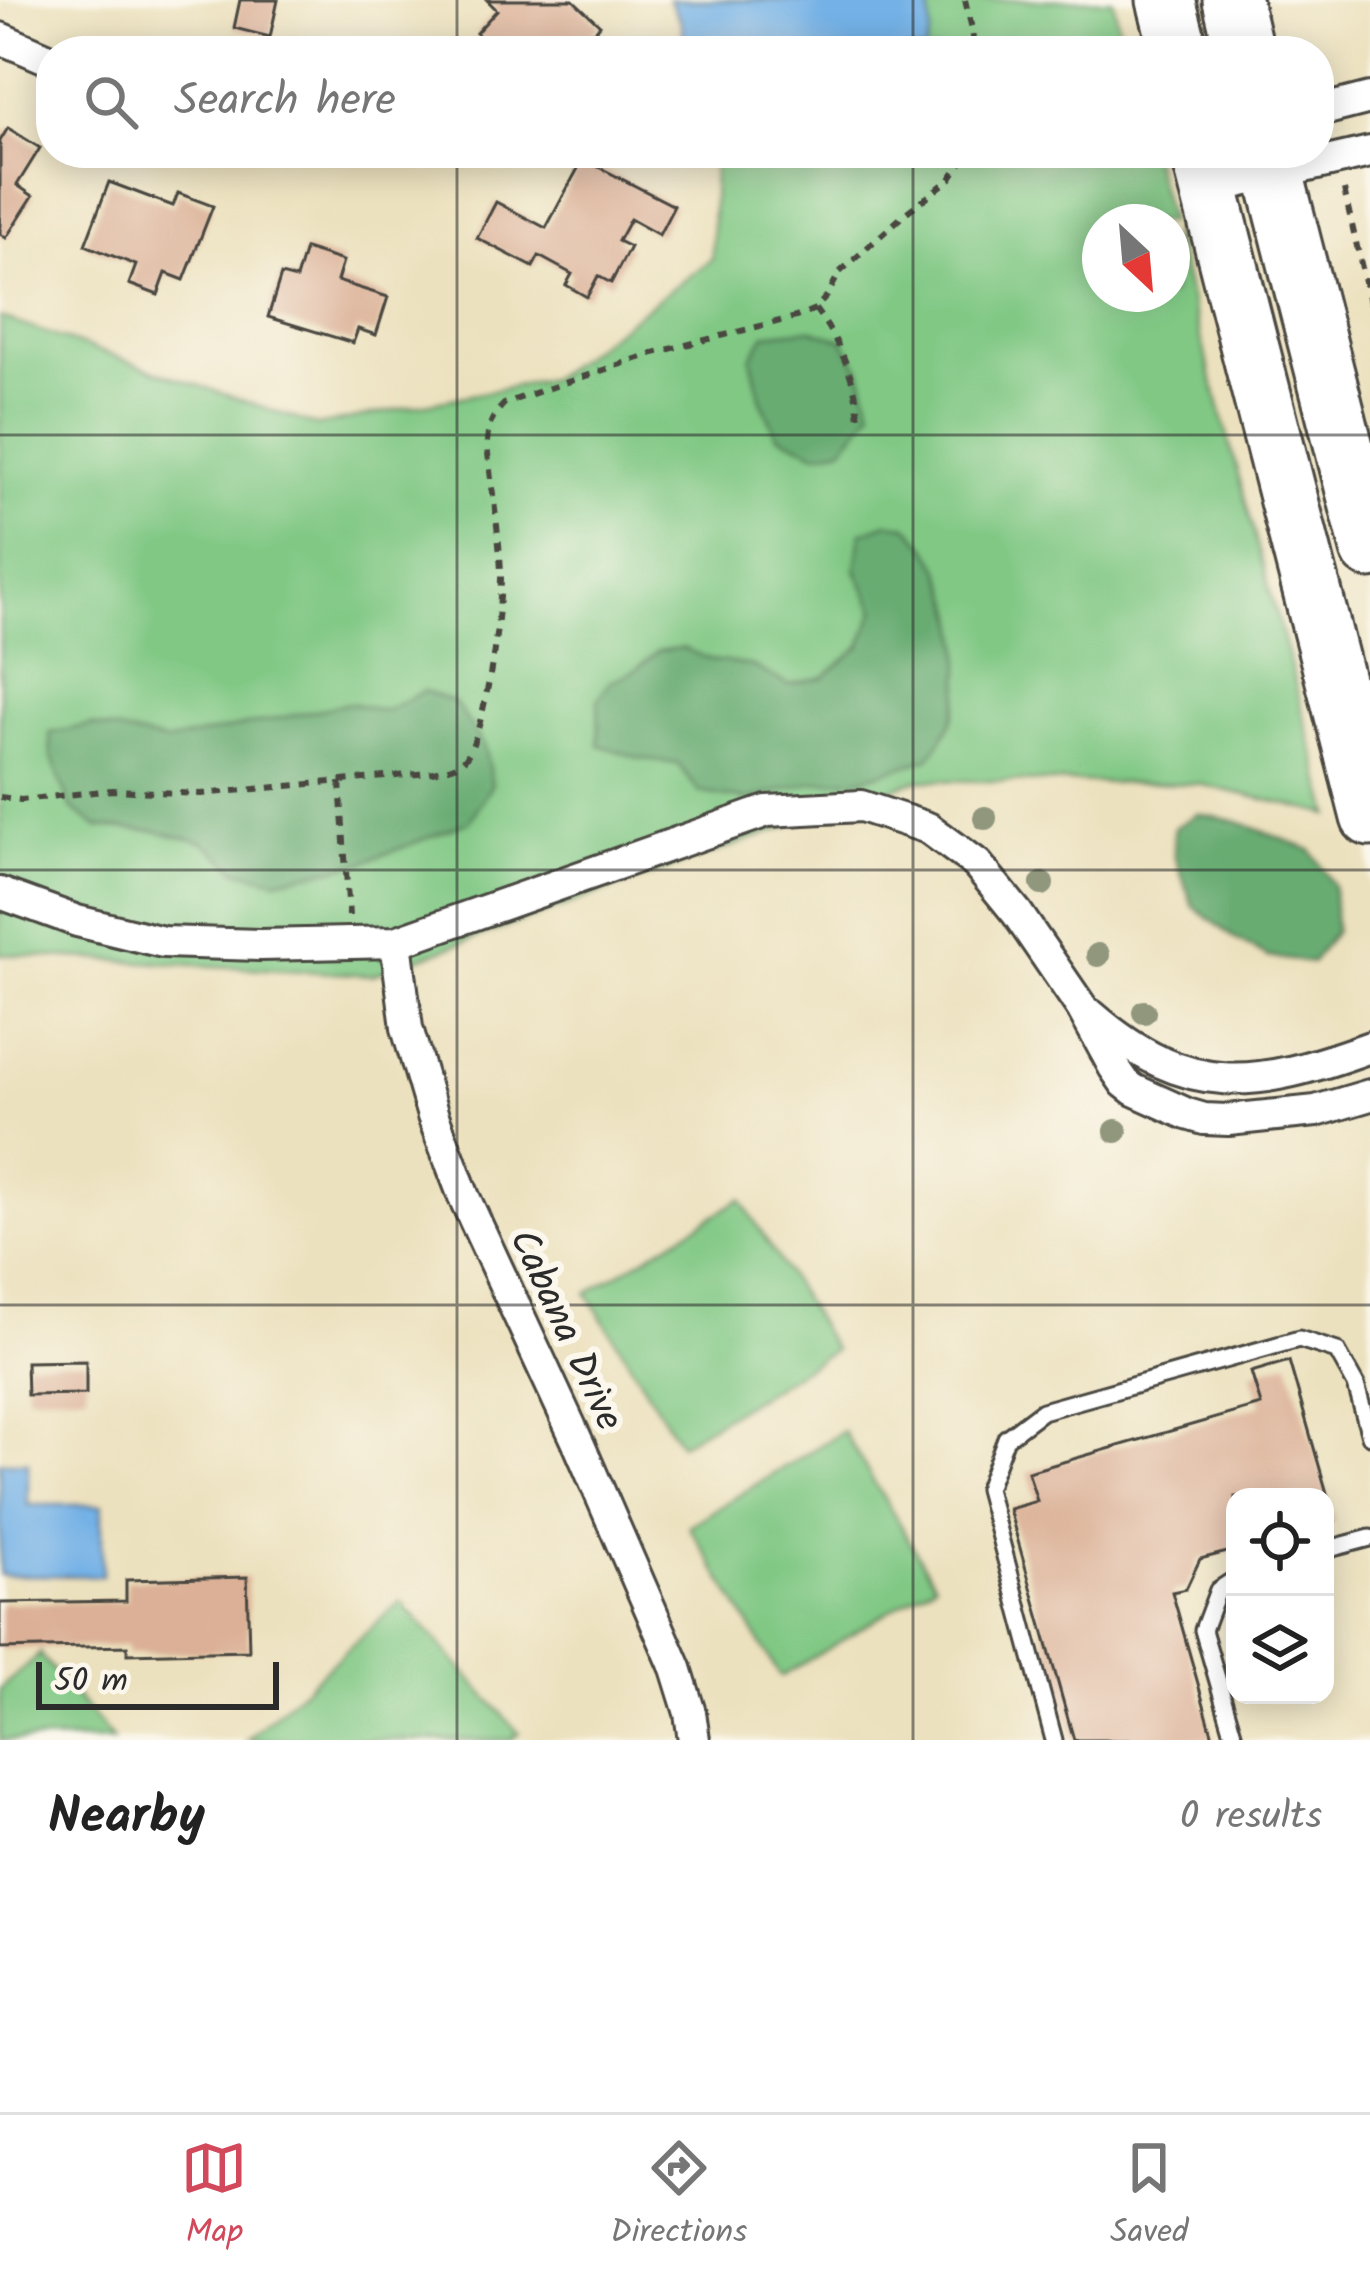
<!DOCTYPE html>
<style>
body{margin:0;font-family:Kalam,sans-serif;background:#f2f2f2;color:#222}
.controls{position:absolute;right:36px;bottom:36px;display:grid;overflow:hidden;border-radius:24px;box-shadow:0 6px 30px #0003}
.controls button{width:108px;height:108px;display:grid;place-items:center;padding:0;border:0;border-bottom:3px solid #e0e0e0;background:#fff;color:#222;font:60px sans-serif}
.compass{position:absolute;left:1082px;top:204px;width:108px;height:108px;border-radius:50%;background:#fff;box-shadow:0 6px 30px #0003;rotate:154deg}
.scale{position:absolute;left:36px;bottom:30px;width:243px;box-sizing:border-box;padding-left:12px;border:6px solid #2b2b2b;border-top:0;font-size:33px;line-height:42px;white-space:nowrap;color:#2b2b2b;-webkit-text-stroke:9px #fbf7ec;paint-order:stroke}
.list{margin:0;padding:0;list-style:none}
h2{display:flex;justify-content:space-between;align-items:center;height:156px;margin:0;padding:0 48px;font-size:51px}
h2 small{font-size:39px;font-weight:400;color:#767676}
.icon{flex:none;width:66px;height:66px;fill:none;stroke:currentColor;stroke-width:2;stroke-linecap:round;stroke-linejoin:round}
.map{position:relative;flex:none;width:1370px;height:1740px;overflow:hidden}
.search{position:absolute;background:#fff;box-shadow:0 6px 30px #0003;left:36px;right:36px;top:36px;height:132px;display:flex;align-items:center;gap:30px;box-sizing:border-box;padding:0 42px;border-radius:48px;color:#767676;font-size:45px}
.sheet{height:372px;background:#fff}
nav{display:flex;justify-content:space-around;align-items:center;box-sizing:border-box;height:168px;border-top:3px solid #e0e0e0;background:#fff;font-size:33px;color:#767676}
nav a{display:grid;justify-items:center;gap:6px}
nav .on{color:#d1495b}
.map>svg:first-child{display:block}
</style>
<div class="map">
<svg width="1370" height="1740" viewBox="0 0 1370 1740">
<rect width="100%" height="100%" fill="#fbf7ec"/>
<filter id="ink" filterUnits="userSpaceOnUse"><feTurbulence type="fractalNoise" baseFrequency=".00833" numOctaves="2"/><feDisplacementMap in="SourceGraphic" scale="24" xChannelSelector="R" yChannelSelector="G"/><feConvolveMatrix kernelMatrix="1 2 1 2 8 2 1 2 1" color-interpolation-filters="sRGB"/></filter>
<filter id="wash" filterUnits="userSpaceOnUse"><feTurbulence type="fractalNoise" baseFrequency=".004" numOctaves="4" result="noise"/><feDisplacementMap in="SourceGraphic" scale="48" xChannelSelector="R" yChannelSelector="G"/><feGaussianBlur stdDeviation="2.7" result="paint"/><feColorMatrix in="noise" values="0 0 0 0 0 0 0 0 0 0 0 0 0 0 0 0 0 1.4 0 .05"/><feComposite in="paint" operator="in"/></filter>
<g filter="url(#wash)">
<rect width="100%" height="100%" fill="#ece1be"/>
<g fill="#80c884" stroke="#567a58" stroke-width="3">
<path d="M669 0H1113L1124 51H687L681 22Z"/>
<path d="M714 153H1151L1169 222H1100V294H1172V232L1331 815 1199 784 917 780 372 975 0 954V317L317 426 550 379 712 259Z"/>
<path d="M741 1199 834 1350 680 1444 587 1293Z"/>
<path d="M843 1431 935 1583 781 1677 689 1526Z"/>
<path d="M401 1601 519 1733 511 1740H247Z"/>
<path d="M40 1654V1655L113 1740H0V1689Z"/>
</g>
<g fill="#68ac72" stroke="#4a6c4e" stroke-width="3">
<path d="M810 329 843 340 860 369 872 411 843 448 817 453 777 435 761 400 751 358 765 334Z"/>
<path d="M888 523C894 524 901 524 907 526 910 528 918 537 920 539 958 578 971 667 953 718 948 732 937 746 929 758L860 779 814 782 746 800 699 792 678 764 639 758 599 745 598 700 610 682 637 669 658 651 682 648 712 660 752 666 789 685 824 677 861 646 875 610 856 570 861 533Z"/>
<path d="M424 691 455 703 484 746 492 784 469 822 364 862 276 880 237 870 205 843 155 831 97 827 71 808 51 755 50 733 92 725 167 742 350 703 385 711Z"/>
<path d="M1197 814 1236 821 1311 850 1333 885 1335 931 1312 963 1268 957 1234 938 1193 906 1174 855V828Z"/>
</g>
<g fill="#73b1e6" stroke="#4f6e88" stroke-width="3">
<path d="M669 0H929L931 33 925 51H687L681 22Z"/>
<path d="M0 1462H28V1505H102V1576L0 1575Z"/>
</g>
<g id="blocks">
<g fill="#dbb096">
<path d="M240 0H278L270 37 234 28Z"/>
<path d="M487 0H573L600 25 592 34 608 48 606 51H495L476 33 497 10Z"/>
<path d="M8 128 40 148 17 185 33 196 6 238 0 234V141Z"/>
<path d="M583 159 674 206 659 235 630 219 618 241 630 247 611 283 598 276 587 297 566 285 572 274 539 256 533 267 477 238 496 202 546 228Z"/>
<path d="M109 182 173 206 178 193 213 206 184 280 166 273 158 295 129 284 136 265 85 245Z"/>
<path d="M305 249 343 261 337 281 388 297 376 335 358 329 353 343 268 317 281 275 296 279Z"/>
<path d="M86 1361V1394L27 1395 26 1362Z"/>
<path d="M1289 1361 1335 1521 1325 1524V1497H1235V1550L1200 1559 1186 1589 1172 1592 1214 1740H1074L1009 1509 1037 1501 1028 1472 1261 1405 1251 1372Z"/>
<path d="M247 1577 249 1651 127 1654V1646L0 1649V1603L126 1601V1580Z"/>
</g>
</g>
</g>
<g filter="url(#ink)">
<use href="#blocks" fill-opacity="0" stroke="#484641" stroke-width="3"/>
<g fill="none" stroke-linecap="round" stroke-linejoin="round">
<g stroke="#484641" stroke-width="21">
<g id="lane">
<path d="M1325 1550 1370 1538"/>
<path d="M1235 1579 1218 1590 1203 1630 1235 1740"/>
<path d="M1054 1740 987 1489 1006 1438 1042 1411 1299 1339 1337 1351 1356 1385 1370 1436"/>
</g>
</g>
<g stroke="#484641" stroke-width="36">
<g id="street">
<path d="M0 38 51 60"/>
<path d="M1319 111 1370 98"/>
<path d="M1208 189 1370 152"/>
<path d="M0 893 77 921 163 942 260 945 396 942 767 811 861 806 928 828 977 864 1017 913 1082 1008 1114 1067 1125 1083 1134 1090 1187 1114 1204 1119 1228 1120 1316 1111 1370 1095"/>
<path d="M396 942 407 1028 433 1116 464 1197 579 1445 676 1668 690 1713 694 1740"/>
<path d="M1091 1015C1189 1100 1256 1088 1370 1047"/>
</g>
</g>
<g stroke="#484641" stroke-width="63">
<g id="highway">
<path d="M1166 0 1179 51"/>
<path d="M1232 0 1244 51"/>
<path d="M1200 153 1370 817"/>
<path d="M1269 153 1370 549"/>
</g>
</g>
<g stroke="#484641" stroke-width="6" stroke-dasharray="9 9" stroke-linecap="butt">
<path d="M965 0 972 29 974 51"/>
<path d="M1344 190 1370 303"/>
<path d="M815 309C840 342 858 383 859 424"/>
<path d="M340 782 349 916"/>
<path d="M0 797 21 800 112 790 201 794 429 773C440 770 455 768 463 761 485 741 502 605 501 572 499 529 491 486 487 443 488 425 492 416 505 403L654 353 796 317 815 309 827 296 840 272 907 212 950 179 968 153"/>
</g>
<use href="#lane" stroke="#fff" stroke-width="15"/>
<use href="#street" stroke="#fff" stroke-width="30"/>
<use href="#highway" stroke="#fff" stroke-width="57"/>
</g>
<g fill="#90977c">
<circle cx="985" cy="818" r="12"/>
<circle cx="1042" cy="884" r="12"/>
<circle cx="1098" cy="955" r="12"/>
<circle cx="1144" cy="1012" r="12"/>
<circle cx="1116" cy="1131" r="12"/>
</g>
</g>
<path fill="none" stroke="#2b2b2b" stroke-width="3" stroke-opacity="0.55" d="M457 0V51M913 0V51M457 153V1740M913 153V1740M0 435H1370M0 870H1370M0 1305H1370"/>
<g text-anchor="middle" stroke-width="12" stroke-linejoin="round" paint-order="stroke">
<g font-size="39" fill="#2b2b2b" stroke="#fbf7ec">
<text transform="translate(568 1329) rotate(65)" y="14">Cabana Drive</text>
</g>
</g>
</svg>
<div class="controls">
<button><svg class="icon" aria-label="locate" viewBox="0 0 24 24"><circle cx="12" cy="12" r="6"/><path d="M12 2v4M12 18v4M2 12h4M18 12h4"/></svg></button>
<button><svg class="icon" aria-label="layers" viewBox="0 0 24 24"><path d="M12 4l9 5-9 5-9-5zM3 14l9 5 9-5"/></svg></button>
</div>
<svg class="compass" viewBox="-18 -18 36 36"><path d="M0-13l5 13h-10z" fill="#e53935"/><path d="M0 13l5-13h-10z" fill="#767676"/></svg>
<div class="scale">50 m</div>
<div class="search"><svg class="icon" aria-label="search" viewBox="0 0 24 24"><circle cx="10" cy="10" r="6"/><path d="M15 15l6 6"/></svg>Search here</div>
</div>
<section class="sheet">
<h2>Nearby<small>0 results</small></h2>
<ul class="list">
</ul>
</section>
<nav>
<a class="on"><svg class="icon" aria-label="map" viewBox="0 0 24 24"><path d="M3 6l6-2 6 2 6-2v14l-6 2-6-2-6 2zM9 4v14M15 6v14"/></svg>Map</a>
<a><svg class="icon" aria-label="directions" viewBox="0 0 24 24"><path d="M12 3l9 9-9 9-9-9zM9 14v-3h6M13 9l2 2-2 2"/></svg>Directions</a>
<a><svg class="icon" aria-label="saved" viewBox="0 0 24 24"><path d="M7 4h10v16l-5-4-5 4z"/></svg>Saved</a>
</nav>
